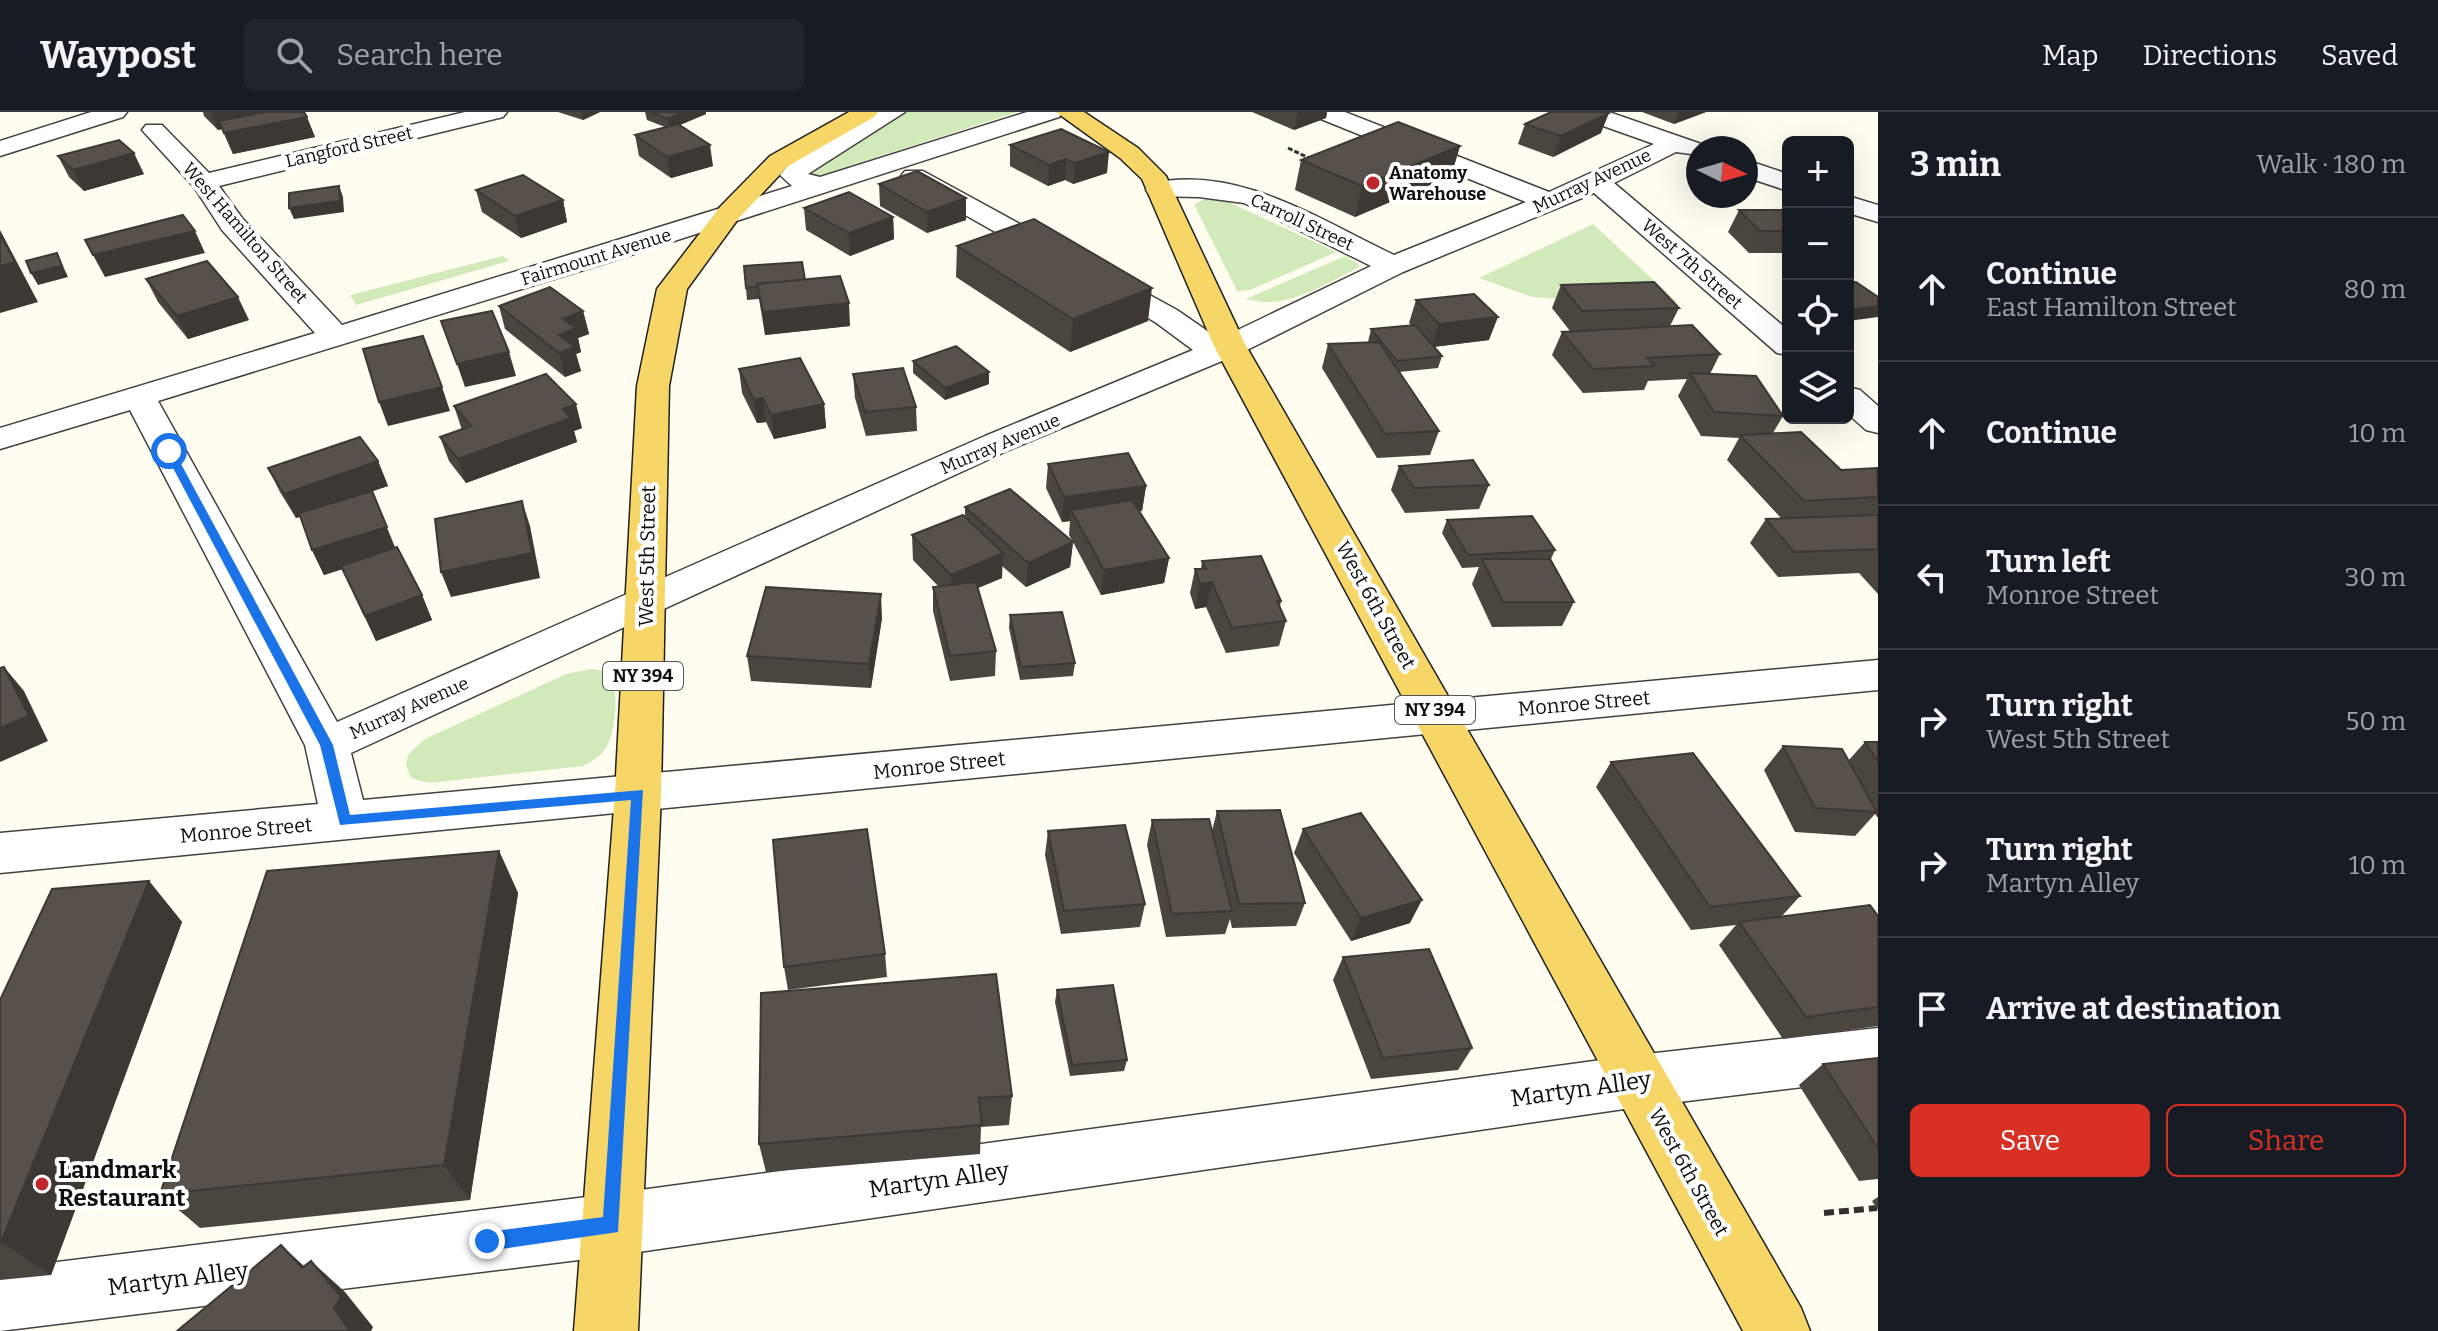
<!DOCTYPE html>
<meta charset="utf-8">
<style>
body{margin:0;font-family:Bitter,serif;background:#20242c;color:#f1f3f6}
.controls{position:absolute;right:24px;top:24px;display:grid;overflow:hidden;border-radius:12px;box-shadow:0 8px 32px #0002}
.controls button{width:72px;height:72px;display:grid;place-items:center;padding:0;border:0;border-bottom:2px solid #363941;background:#171b24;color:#f1f3f6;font:40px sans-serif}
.compass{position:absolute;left:1686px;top:24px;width:72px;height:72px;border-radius:50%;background:#171b24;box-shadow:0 8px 32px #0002;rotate:95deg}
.stop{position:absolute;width:24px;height:24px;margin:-18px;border:6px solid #1a73e8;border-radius:50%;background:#fff}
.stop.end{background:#1a73e8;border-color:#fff;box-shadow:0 2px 8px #0008}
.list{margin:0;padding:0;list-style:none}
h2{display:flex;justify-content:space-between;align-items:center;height:104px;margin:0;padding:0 32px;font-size:34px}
h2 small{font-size:26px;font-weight:400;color:#9ea1a6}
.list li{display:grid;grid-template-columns:52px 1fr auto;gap:24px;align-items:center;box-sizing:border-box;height:144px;padding:0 32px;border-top:2px solid #363941}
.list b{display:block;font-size:30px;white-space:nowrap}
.list p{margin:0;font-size:26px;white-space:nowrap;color:#9ea1a6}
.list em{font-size:26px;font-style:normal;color:#9ea1a6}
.actions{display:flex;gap:16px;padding:24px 32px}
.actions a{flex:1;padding:18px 0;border:2px solid #d93025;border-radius:12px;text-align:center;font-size:28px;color:#d93025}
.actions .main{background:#d93025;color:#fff}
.icon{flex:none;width:44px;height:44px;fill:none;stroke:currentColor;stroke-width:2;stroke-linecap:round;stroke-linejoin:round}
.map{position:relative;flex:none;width:1878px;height:1219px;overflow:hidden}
header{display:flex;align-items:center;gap:48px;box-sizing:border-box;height:112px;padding:0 40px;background:#171b24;border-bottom:2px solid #363941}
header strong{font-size:38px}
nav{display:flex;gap:44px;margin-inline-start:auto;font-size:28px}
.search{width:560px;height:72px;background:#20242c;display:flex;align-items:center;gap:20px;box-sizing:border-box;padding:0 28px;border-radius:12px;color:#9ea1a6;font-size:30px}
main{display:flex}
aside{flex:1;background:#171b24}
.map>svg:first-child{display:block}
</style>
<header>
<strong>Waypost</strong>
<div class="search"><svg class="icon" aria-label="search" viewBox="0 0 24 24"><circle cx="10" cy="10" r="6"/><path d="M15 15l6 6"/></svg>Search here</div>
<nav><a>Map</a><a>Directions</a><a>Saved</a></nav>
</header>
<main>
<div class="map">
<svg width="1878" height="1219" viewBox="0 0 1878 1219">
<rect width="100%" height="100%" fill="#fffcf0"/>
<g fill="#d2e9ba">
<path d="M905 0H1018L811 66 813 53Z"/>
<path d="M1205 87H1222L1336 140 1250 178 1237 179 1195 95V92Z"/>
<path d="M1593 112 1677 190 1592 189 1532 185 1479 166Z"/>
<path d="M503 144 509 149 356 193 350 183Z"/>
<path d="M1345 144 1359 152 1358 156C1321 173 1287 199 1246 187Z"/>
<path d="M592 557C599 558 605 559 609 564 620 578 615 620 607 634 601 644 593 649 583 654L429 671 411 666 406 652 408 643 425 627 566 562Z"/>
</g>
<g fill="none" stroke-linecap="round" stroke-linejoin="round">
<g stroke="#424242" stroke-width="3">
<g id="minor">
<path d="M91 0H127L123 5 0 44V29Z"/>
<path d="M465 0H507L503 5 219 74 242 106 342 213 792 74 780 63 792 49 876 0H905L808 62 820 65 1027 0H1063L1059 5 603 152 158 289 337 610 985 324 1193 238 1155 210 905 69 901 64 905 59H923L1177 198 1219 227 1371 154 1244 91 1199 85 1150 84 1146 78 1150 72C1236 51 1320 108 1394 143L1526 90 1316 5 1312 0H1345L1549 80 1654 32 1578 5 1574 0H1609L1701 32 1704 36H1698V43L1676 40 1614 71 1788 218V243L1777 241 1594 81 1403 160 1241 241 1009 338 351 641 363 688 1878 548V578L0 761V721L318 692 305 633 130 298 0 337V316L315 221 222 118 194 75 142 18 146 13H162L209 61Z"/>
<path d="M1746 48 1788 62V79L1746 65Z"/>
<path d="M1848 84 1878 93V110L1848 101Z"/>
<path d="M1848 275 1860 278 1878 294V321L1866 318 1848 302Z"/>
<path d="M1878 916V966L1638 995 611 1144 0 1219V1157L611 1082 1638 943Z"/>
</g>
</g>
<g stroke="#202020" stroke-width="3">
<g id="major">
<path d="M849 0H878L874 5 788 54 738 107 687 177 669 274 661 682 638 1219H574L615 682 637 274 657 177 720 95 770 44Z"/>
<path d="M1056 0H1084L1138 36 1166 64 1246 234 1801 1196 1810 1219H1743L1214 234 1142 67 1120 46Z"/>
</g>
</g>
<path stroke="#313131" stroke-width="3" stroke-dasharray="5 2" stroke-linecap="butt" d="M1288 36 1313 48"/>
<path stroke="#313131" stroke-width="6" stroke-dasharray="10 5" stroke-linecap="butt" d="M1824 1101 1877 1096"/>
<use href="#minor" fill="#fff" fill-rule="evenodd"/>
<use href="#major" fill="#f7d668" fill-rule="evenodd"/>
</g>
<g fill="#4b4540">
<path d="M203 0H304L315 25 233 42 222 17 218 18 204 4Z"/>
<path d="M558 0H600L583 8Z"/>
<path d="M645 0H706V2L680 13 713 54 671 66 639 44 635 23 665 15 647 8Z"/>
<path d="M1252 0H1327L1326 6 1294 18Z"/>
<path d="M1642 0H1706L1674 12Z"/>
<path d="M1525 12 1601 21 1553 45 1518 32Z"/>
<path d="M1061 17 1107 61 1073 72 1065 68 1048 74 1010 54V33Z"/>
<path d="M1460 34 1451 64 1355 105 1295 78 1301 48Z"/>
<path d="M58 44 144 62 84 79 69 65Z"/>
<path d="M879 72 966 108 927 121 880 94Z"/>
<path d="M476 78 563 88 567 110 521 126 482 100Z"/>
<path d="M804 96 893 105 894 127 850 144 806 118Z"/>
<path d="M1739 98 1788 102V141H1749L1728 120Z"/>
<path d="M957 134 1148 209 1070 240 956 165Z"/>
<path d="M744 154 805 168 850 214 765 223 759 187 747 188Z"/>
<path d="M146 167 249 208 188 227 158 190Z"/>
<path d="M1561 173 1679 196 1670 214 1720 242 1710 262 1783 304 1773 321 1841 358 1878 357V482L1859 461 1778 465 1750 431 1766 407 1781 406 1727 348 1739 326 1701 324 1678 284 1687 267 1648 269 1644 278 1583 281 1552 243 1562 220 1570 219 1552 196Z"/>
<path d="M1416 188 1489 228 1434 235 1442 244 1438 256 1399 260 1439 319 1430 343 1377 346 1322 256 1328 232 1368 230 1371 217 1412 214 1409 211Z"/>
<path d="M499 194 583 199 589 222 578 226 581 240 576 242 581 259 565 265 505 217Z"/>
<path d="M913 249 989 260V272L945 288 913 261Z"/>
<path d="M739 257 824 292 826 316 774 327 766 310 757 311 742 281Z"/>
<path d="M853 262 916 295 917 319 866 324 855 286Z"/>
<path d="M454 294 582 316 574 319 577 330 466 371 449 349 440 325 462 318Z"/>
<path d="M378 349 388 374 368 380 395 436 422 483 432 508 376 529 342 457 324 463 312 438 300 405 296 406 280 380 268 356Z"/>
<path d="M1048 352 1146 374 1142 399H1139L1169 446 1164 471 1101 483 1073 430 1070 455 1026 475 1002 454V466L978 476 996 539 995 564 950 569 933 499V475L938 474 913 448 912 423 965 405V395L1073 430 1069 423 1070 409 1062 410 1046 376Z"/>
<path d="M1399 354 1489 373 1479 397 1405 401 1391 378Z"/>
<path d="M1447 408 1555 438 1551 447 1574 490 1562 514 1492 515 1472 472 1479 455 1462 456 1442 421Z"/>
<path d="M1202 449 1281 489 1280 495 1286 509 1279 534 1226 541 1206 495 1195 497 1190 481 1195 457H1201Z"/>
<path d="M1010 503 1075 551 1073 564 1020 568 1009 516Z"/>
<path d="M882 506 871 576 751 569 747 544Z"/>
<path d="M1865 630H1878V706L1875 702 1855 724 1795 720 1764 658 1783 634 1848 649Z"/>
<path d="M1611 650 1800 784 1782 804H1878V914L1783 927 1719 833 1736 813 1691 818 1596 675Z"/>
<path d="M1217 699 1305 791 1296 814 1232 816 1230 807 1225 822 1166 825 1147 733 1152 708 1212 719Z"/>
<path d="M1303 717 1410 811 1351 829 1294 741Z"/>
<path d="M1048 719 1145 792 1140 815 1061 822 1045 743Z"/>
<path d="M499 739 518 781 470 1088 200 1116 160 1082Z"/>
<path d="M149 769 182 810 51 1163 0 1168V888Z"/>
<path d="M885 842 887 865 788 878 784 855Z"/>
<path d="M1343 845 1472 936 1458 958 1371 967 1333 868Z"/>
<path d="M1057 878 1127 948 1124 959 1070 964 1055 890Z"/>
<path d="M761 881 1012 984 1009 1013 981 1015 980 1042 766 1060 759 1032Z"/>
<path d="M1878 946V1067L1859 1069 1799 973 1823 952Z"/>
<path d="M1878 1085V1098L1872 1089Z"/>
</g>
<g fill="#3d3834">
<path d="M211 0H290L218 18Z"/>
<path d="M581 0H600L583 8Z"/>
<path d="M684 0H706V2L670 17 668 7Z"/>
<path d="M1298 0H1327L1326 6 1294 18Z"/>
<path d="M1679 0H1706L1674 12Z"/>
<path d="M1609 1 1601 21 1553 45 1561 24Z"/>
<path d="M307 5 315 25 233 42 224 21Z"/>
<path d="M710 33 713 54 671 66 667 45Z"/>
<path d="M1460 34 1451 64 1355 105 1362 74Z"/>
<path d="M1109 40 1107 61 1073 72 1075 51Z"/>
<path d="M134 41 144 62 84 79 73 58Z"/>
<path d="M1066 47 1065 68 1048 74 1049 53Z"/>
<path d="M339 74 343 85 344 100 294 107 289 96Z"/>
<path d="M966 86V108L927 121V100Z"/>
<path d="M563 88 567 110 521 126 515 104Z"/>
<path d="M893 105 894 127 850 144 849 121Z"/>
<path d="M0 118 38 190 0 201Z"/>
<path d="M195 119 205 141 105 165 93 143Z"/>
<path d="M57 141 68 165 38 173 31 161Z"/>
<path d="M1152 176 1148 209 1070 240 1073 207Z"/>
<path d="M238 185 249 208 188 227 177 204Z"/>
<path d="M849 191 850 214 765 223 763 200Z"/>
<path d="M1878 194V205L1848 209V198Z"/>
<path d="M583 199 589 222 578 226 581 240 576 242 581 259 565 265 559 241V223L563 207Z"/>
<path d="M1498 205 1489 228 1431 235 1439 212Z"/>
<path d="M509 240 516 264 465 275 457 252Z"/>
<path d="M989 260V272L945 288V276Z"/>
<path d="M442 275 450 299 388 314 379 290Z"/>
<path d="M763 286 766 310 757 311 754 288Z"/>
<path d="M576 292 582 316 574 319 577 330 466 371 458 347 563 297Z"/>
<path d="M824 292 826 316 774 327 771 303Z"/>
<path d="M378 349 388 374 296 406 284 382Z"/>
<path d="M1146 374 1142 399 1077 408 1071 398 1070 409 1062 410 1064 385Z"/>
<path d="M372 379 397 440 324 463 312 438Z"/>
<path d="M522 389 530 414 540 466 451 485 441 460Z"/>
<path d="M1073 430 1070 455 1026 475 1028 451Z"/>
<path d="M1003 441 1002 466 951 487V463Z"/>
<path d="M1169 446 1164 471 1101 483 1104 458Z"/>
<path d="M1212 470 1206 495 1195 497 1200 472Z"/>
<path d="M881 482 882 506 871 576 869 552Z"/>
<path d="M422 483 432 508 376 529 365 504Z"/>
<path d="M4 555 24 579 48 629 0 650V616Z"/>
<path d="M499 739 518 781 470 1088 444 1053Z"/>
<path d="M149 769 182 810 51 1163 1 1130Z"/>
<path d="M1422 788 1410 811 1351 829 1361 806Z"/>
<path d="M281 1133 316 1165 302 1156Z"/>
<path d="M311 1149 345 1180 373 1215 371 1219H350L334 1196Z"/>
</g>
<g fill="#57504b" stroke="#3d3834" stroke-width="2">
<path d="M265 0H304L307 5 224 21 219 9Z"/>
<path d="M651 0H684L668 7Z"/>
<path d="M1551 0H1607L1609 1 1561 24 1525 12Z"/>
<path d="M1398 10 1460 34 1362 74 1301 48Z"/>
<path d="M678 12 710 33 667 45 635 23Z"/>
<path d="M1061 17 1109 40 1075 51 1066 47 1049 53 1010 33Z"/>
<path d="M119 28 134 41 73 58 58 44Z"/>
<path d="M917 59 966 86 927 100 879 72Z"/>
<path d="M523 63 563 88 515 104 476 78Z"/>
<path d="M339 74 340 89 289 96V81Z"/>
<path d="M849 80 893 105 849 121 804 96Z"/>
<path d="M1739 98H1782L1786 102H1788V119H1760Z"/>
<path d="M183 103 195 119 93 143 85 128Z"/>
<path d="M1034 107 1152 176 1073 207 957 134Z"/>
<path d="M0 122 15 150 0 154Z"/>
<path d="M57 141 62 154 31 161 26 149Z"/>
<path d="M207 149 238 185 177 204 146 167Z"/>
<path d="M802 150 805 168 757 172 758 175 746 176 744 154Z"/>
<path d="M840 164 849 191 763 200 757 172Z"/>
<path d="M1654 170 1679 196 1582 199 1561 173Z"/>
<path d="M1856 170 1878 185V194L1848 198V171Z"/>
<path d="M550 175 583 199 563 207 576 216 559 223 575 235 559 241 499 194Z"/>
<path d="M1474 182 1498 205 1439 212 1416 188Z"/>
<path d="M492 199 509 240 457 252 441 209Z"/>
<path d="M1415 213 1442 244 1397 249 1371 217Z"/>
<path d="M1692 213 1720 242 1647 246 1655 254 1593 257 1562 220Z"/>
<path d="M423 224 442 275 379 290 363 237Z"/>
<path d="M1379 230 1439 319 1385 322 1328 232Z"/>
<path d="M956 234 989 260 945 276 913 249Z"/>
<path d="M800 246 824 292 771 303 763 286 754 288 739 257Z"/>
<path d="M903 256 916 295 865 300 853 262Z"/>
<path d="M1690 261 1756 264 1783 304 1714 300Z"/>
<path d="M546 262 576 292 563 297 571 306 458 347 440 325 471 314 454 294Z"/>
<path d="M1801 320 1841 358 1877 356 1878 385 1804 389 1740 323Z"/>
<path d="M360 325 378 349 284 382 268 356Z"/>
<path d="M1128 341 1146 374 1064 385 1048 352Z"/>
<path d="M1473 348 1489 373 1414 376 1399 354Z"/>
<path d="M1010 377 1073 430 1028 451 965 395Z"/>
<path d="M372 379 387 415 312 438 299 401Z"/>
<path d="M1132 388 1169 446 1104 458 1071 398Z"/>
<path d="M522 389 532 441 441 460 435 407Z"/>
<path d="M963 403 1003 441 951 463 912 423Z"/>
<path d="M1878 403V437L1794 440 1766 407Z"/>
<path d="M1532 404 1555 438 1468 443 1447 408Z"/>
<path d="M397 435 422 483 365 504 341 454Z"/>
<path d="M1261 444 1281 489H1277L1286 509 1232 516 1212 470 1200 472 1195 457H1206L1202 449Z"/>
<path d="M1482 447H1550L1574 490H1503Z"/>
<path d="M976 470 996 539 950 544 933 475Z"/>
<path d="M766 475 881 482 869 552 747 544Z"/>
<path d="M1062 500 1075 551 1021 555 1010 503Z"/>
<path d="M4 555 29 604 0 616V556Z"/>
<path d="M1865 630H1878V649Z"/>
<path d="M1783 634 1842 637 1877 700 1815 696Z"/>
<path d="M1693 641 1800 784 1710 795 1611 650Z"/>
<path d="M1280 698 1305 791 1239 792 1217 699Z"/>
<path d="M1361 701 1422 788 1361 806 1303 717Z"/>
<path d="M1209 707 1232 799 1172 802 1152 708Z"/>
<path d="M1125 713 1145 792 1064 799 1048 719Z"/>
<path d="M867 717 885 842 784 855 773 728Z"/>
<path d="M499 739 444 1053 160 1082 267 759Z"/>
<path d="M149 769 1 1130 0 1131V888L52 777Z"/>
<path d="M1870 793 1878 804V895L1806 905 1739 810Z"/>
<path d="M1429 837 1472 936 1383 946 1343 845Z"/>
<path d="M996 862 1012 984 979 986 982 1013 759 1032 761 881Z"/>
<path d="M1113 873 1127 948 1072 953 1057 878Z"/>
<path d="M1878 946V1036L1823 952Z"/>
<path d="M281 1133 302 1156 311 1149 341 1185 334 1196 350 1219H177Z"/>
</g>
<path fill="#1a73e8" d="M169 336 174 339 333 633 350 703 643 678 618 1120 487 1139 480 1136 478 1129 480 1123 487 1120 603 1105 631 688 340 713 320 633 164 339Z"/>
<g fill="#bf272c" stroke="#fff" stroke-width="3">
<circle cx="1373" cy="71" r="8"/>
<circle cx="42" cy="1072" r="8"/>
</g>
<g text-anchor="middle" stroke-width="8" stroke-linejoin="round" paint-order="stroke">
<g font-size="18" fill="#0f0f0f" stroke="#fff">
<text transform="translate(349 35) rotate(-13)" y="6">Langford Street</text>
<text transform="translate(1592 69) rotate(-25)" y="6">Murray Avenue</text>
<text transform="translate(1302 110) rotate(25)" y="6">Carroll Street</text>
<text transform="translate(245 121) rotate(49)" y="6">West Hamilton Street</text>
<text transform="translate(596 145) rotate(-17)" y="6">Fairmount Avenue</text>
<text transform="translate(1692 152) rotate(41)" y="6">West 7th Street</text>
<text transform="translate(1000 332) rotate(-23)" y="6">Murray Avenue</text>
<text transform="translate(409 596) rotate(-24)" y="6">Murray Avenue</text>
</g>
<g font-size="18" font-weight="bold" fill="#0f0f0f" stroke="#fff" text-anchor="start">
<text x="1389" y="67">Anatomy<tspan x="1389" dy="21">Warehouse</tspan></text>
</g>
<g fill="#fff" stroke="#575757" stroke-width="2">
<rect x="603" y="550" width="80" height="28" rx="6"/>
<rect x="1395" y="584" width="80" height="28" rx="6"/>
</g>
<g font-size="18" font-weight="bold" fill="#0f0f0f">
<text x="643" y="570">NY 394</text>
<text x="1435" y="604">NY 394</text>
</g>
<g font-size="20" fill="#0f0f0f" stroke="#fff">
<text transform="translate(647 444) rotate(-89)" y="7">West 5th Street</text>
<text transform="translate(1376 493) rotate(61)" y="7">West 6th Street</text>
<text transform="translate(1584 591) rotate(-5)" y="7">Monroe Street</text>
<text transform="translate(939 653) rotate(-6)" y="7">Monroe Street</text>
<text transform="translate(246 718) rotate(-5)" y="7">Monroe Street</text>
<text transform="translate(1689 1060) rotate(61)" y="7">West 6th Street</text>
</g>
<g font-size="24" fill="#0f0f0f" stroke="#fff">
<text transform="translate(1581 977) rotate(-8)" y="8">Martyn Alley</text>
<text transform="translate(939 1068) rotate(-8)" y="8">Martyn Alley</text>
<text transform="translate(178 1167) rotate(-7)" y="8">Martyn Alley</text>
</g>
<g font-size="24" font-weight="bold" fill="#0f0f0f" stroke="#fff" text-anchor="start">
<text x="58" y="1066">Landmark<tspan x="58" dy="28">Restaurant</tspan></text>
</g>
</g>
</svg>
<div class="controls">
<button>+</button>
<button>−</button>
<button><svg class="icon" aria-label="locate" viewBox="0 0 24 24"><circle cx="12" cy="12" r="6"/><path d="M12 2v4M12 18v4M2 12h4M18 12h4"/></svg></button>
<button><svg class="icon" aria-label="layers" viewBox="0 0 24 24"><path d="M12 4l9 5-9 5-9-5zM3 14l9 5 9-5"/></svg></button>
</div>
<svg class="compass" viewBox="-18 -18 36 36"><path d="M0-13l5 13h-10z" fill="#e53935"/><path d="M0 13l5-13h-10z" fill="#9ea1a6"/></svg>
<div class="stop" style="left:169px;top:339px"></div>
<div class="stop end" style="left:487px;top:1129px"></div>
</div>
<aside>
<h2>3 min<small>Walk · 180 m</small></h2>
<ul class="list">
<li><svg class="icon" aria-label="ahead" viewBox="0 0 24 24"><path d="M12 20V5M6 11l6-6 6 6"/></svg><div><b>Continue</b><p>East Hamilton Street</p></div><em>80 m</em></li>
<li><svg class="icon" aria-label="ahead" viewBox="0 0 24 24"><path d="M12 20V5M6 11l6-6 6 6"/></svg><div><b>Continue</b></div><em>10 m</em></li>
<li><svg class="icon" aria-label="left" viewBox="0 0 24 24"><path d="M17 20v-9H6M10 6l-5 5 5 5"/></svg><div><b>Turn left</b><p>Monroe Street</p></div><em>30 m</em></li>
<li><svg class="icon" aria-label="right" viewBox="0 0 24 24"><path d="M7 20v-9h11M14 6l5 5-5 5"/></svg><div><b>Turn right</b><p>West 5th Street</p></div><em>50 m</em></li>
<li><svg class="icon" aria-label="right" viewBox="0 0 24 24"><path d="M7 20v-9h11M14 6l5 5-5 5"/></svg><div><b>Turn right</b><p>Martyn Alley</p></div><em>10 m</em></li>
<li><svg class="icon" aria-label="arrive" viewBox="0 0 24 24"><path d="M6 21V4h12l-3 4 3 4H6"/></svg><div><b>Arrive at destination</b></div></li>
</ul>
<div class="actions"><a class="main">Save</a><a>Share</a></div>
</aside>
</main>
